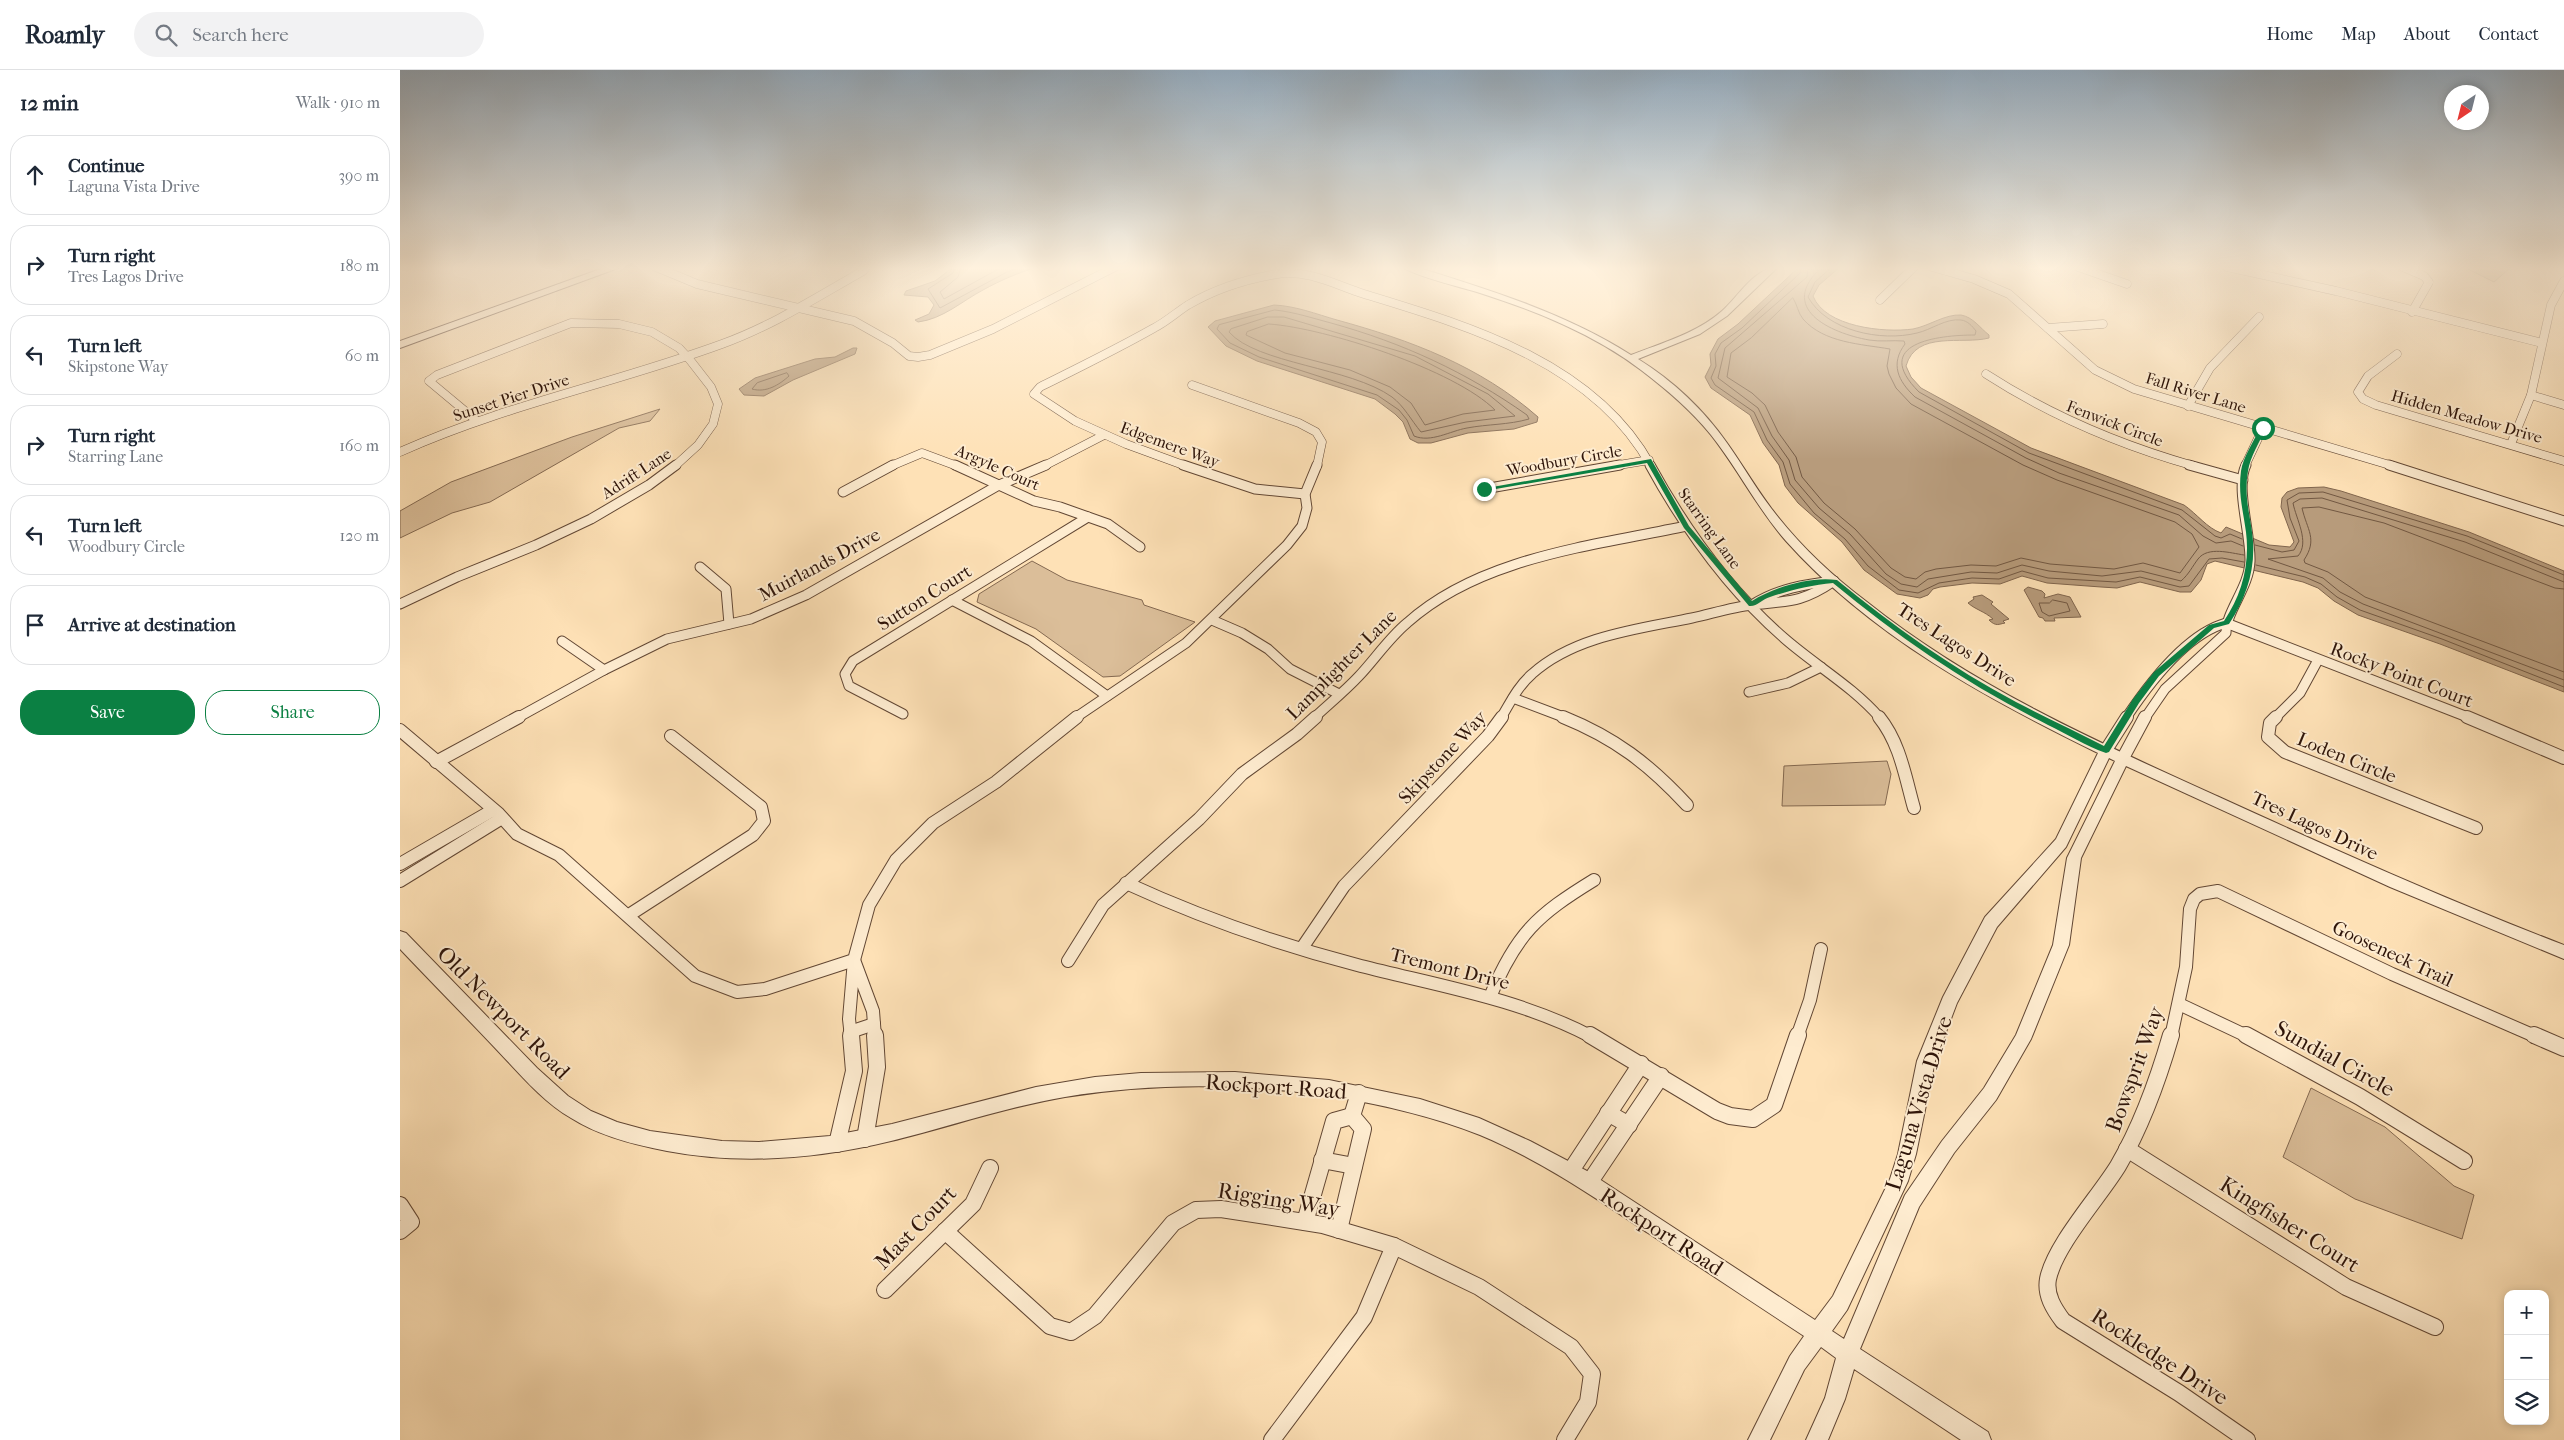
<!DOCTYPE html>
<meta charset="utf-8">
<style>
body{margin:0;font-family:"IM FELL French Canon",serif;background:#f2f2f3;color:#1f2937}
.controls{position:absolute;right:15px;bottom:15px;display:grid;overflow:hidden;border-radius:10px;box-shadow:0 2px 8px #0003}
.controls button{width:45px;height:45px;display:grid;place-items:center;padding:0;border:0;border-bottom:1px solid #e0e1e3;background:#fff;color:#1f2937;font:25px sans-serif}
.compass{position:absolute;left:2044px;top:15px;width:45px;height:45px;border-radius:50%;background:#fff;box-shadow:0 2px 8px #0003;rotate:215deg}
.stop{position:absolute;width:15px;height:15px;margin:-11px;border:4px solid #0b8043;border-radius:50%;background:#fff}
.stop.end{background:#0b8043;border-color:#fff;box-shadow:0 1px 5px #0008}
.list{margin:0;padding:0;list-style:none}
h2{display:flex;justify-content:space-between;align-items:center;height:65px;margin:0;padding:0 20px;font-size:21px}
h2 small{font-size:16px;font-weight:400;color:#747a83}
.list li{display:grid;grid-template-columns:32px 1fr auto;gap:15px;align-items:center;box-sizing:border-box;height:80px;margin:0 10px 10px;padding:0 10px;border:1px solid #e0e1e3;border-radius:20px}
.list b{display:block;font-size:19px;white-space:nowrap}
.list p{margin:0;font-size:16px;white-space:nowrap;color:#747a83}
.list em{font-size:16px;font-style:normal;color:#747a83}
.actions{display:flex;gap:10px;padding:15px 20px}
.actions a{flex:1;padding:11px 0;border:1px solid #0b8043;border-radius:20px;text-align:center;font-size:18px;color:#0b8043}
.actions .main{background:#0b8043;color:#fff}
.icon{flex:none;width:28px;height:28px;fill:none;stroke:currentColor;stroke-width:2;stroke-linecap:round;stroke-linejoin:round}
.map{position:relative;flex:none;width:2164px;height:1370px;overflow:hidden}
header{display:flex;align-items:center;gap:30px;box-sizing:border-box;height:70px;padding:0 25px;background:#fff;border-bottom:1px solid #e0e1e3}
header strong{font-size:24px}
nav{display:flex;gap:28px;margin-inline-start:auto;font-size:18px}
.search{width:350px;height:45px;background:#f2f2f3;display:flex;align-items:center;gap:12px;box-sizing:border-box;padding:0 18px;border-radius:28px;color:#747a83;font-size:19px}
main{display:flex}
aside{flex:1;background:#fff}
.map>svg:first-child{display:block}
</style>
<header>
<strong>Roamly</strong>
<div class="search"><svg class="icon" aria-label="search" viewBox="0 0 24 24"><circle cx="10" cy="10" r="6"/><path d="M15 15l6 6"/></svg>Search here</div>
<nav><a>Home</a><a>Map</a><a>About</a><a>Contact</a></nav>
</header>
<main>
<aside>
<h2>12 min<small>Walk · 910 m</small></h2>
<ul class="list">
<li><svg class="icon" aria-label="ahead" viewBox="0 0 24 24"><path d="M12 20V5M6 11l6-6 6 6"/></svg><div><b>Continue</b><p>Laguna Vista Drive</p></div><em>390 m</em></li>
<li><svg class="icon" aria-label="right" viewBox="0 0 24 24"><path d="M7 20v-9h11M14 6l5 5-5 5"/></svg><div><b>Turn right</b><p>Tres Lagos Drive</p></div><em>180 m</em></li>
<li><svg class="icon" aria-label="left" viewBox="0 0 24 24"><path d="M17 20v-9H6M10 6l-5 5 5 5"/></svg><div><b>Turn left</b><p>Skipstone Way</p></div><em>60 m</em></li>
<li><svg class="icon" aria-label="right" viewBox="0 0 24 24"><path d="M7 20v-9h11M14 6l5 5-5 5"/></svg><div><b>Turn right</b><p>Starring Lane</p></div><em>160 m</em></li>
<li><svg class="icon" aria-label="left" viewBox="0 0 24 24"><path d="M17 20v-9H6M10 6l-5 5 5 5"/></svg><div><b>Turn left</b><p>Woodbury Circle</p></div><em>120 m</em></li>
<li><svg class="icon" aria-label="arrive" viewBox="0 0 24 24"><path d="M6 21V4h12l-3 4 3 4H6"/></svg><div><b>Arrive at destination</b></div></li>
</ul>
<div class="actions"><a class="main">Save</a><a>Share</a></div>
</aside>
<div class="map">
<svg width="2164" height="1370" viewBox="0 0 2164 1370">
<rect width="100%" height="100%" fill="#fee1b6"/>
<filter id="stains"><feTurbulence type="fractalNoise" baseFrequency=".004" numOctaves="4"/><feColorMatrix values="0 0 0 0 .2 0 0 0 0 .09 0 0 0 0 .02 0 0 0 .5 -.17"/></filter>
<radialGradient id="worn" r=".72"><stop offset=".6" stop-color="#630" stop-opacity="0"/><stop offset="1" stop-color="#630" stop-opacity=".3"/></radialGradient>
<g fill="#dbbe99" stroke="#846951">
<path d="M2064 197H2111L2094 212Z"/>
<path d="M260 339 250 351 219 358 90 432 52 443 0 468V441L51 412 172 367Z"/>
<path d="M632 491 667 510 742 530 744 535 795 552 720 606 703 607 636 559 577 532 579 524Z"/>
<path d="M1487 691 1491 704 1485 735 1382 736 1384 696Z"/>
<path d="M1911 1018 1985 1057 2054 1116 2074 1125 2062 1169 1955 1129 1883 1087Z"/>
</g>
<g fill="#b79b7b" stroke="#80654d">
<path d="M553 197H637C618 203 601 210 583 220 562 231 543 249 518 252L515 250 529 244 534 235 528 227 504 225 506 221 535 211Z"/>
<path d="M1399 197H1440L1419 215 1413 226C1425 257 1484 263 1513 259 1529 256 1545 244 1561 245 1573 247 1580 258 1589 265V268C1562 275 1516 260 1506 296L1511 307 1521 318 1631 378 1784 435C1797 444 1807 458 1821 463L1826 457 1869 475 1890 477 1894 472 1881 437 1882 428 1887 422 1898 418 1924 417 1941 421 2069 462 2164 501V622L2040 574 1958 545 1934 531 1918 518 1903 512 1815 491 1807 494 1801 510 1791 522H1780L1740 512 1717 518 1701 517 1647 513 1622 506 1600 514 1572 513 1540 517 1533 519 1528 525 1520 528 1497 524 1464 500 1442 472 1398 433 1385 416 1379 395 1363 373 1350 345 1311 318 1305 307 1311 295 1310 284 1318 269 1338 254Z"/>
<path d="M874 235C896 236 916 244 937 250 1010 270 1080 296 1138 347L1137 352 1114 359 1068 363 1031 373H1018L1010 369 1003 352 995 344 975 329 857 291 826 276 808 257 815 251Z"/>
<path d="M453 278H457L455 284 393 310 364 326 344 325 339 319 355 308 415 289 435 287Z"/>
<path d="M1628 517 1642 521 1645 524 1644 528 1658 524 1670 527 1681 547 1654 548 1655 551H1645L1643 548 1639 547 1624 520Z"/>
<path d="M1582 525 1593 532 1591 534 1609 549 1603 551 1605 553C1599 554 1596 557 1589 550L1593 549C1584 541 1576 540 1568 533L1574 529 1573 527Z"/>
</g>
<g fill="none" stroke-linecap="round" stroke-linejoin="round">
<g stroke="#725842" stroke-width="1">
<path d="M555 197 553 203 528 219 540 238 607 202 621 197"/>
<path d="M561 197 558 207 540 222 544 229 602 197"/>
<path d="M1402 197 1400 203 1342 258 1321 273 1315 284 1316 296 1311 308 1315 315 1354 342 1367 370 1383 392 1390 414 1414 443 1445 469 1468 496 1499 520 1518 523 1539 513 1572 508 1599 509 1622 501 1648 508 1716 512 1740 507 1780 517 1789 516 1809 489 1822 488 1844 492"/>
<path d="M1408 197 1407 207 1325 278 1318 308 1358 338 1372 366 1389 390 1395 410 1419 438 1450 464 1486 504 1501 514 1517 517 1528 509 1571 502 1597 503 1622 495 1649 501 1702 506 1741 501 1781 511C1789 504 1792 497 1798 489 1808 476 1830 483 1844 485"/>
<path d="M1422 197C1376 238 1430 263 1469 270 1481 272 1492 270 1504 271L1505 274C1490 294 1498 311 1515 327L1626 388 1659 403 1779 445 1803 466 1816 473 1831 471 1843 476"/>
<path d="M1432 197 1415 212 1408 227C1427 261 1481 272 1517 263 1531 260 1546 248 1561 250 1568 251 1572 256 1576 261L1575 265C1538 265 1470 273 1519 322L1629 383 1782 440 1815 466 1821 468 1830 464 1842 469"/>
<path d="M1393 228C1397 234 1398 243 1403 249 1424 273 1461 274 1490 279L1487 296 1489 304 1496 318 1511 334 1623 395 1657 410 1775 452 1792 464 1799 477 1780 503 1743 493 1714 499 1650 494 1621 488 1596 496 1571 495 1536 499 1525 502 1516 509 1505 507 1491 498 1455 459 1424 433 1402 407 1396 387 1378 362 1365 335 1352 323 1327 307 1331 283 1351 268Z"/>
<path d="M875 240C894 242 912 248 931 253 1003 273 1066 302 1127 345L1129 349C1108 355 1088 354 1067 358 1050 361 1031 373 1014 366L1007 350 999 340 977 325 859 287 830 273 817 259 819 255Z"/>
<path d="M868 247H884L1015 286 1088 324 1115 346 1066 352 1021 362C1011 350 1004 336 992 327 950 297 857 294 829 262L831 259Z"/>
<path d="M869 254C926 258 1055 300 1095 340L1063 344 1025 355 1011 333 990 317 950 300 885 283 846 265 847 262Z"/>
<path d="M387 303 389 306C379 315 366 323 352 319L357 313Z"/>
<path d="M1855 475 1882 482 1894 480 1899 471 1890 448 1887 430 1899 423 1923 422 2067 466 2164 505"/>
<path d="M1856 495 1905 507 1921 514 1937 527 1960 540 2042 569 2164 617"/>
<path d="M2164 512 2065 472 1922 428 1900 429 1893 433C1896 449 1910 472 1898 486L1868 489 1923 508 1940 522 1963 534 2164 610"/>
<path d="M2164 519 2155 518 1984 453 1919 437 1902 438C1907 460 1918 469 1904 490L1905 493 1928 502 1965 527 2164 602"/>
<path d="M1653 530 1667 533 1670 541 1649 546 1642 542 1639 533H1649Z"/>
</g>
<g stroke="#624734" stroke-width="9">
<g id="minor-far3">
<path d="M256 197 297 214 454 251 493 273 509 286 518 287 530 285 593 259 715 197"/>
<path d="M1532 197 1574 209 1609 224 1695 300 1734 319 1993 396"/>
<path d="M1678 197 1727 214"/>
<path d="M1827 197 1936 221 2142 273"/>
<path d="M2003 197 2024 206 2029 212 2012 242"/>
<path d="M1480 230 1514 197"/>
<path d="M1648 258 1703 254"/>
<path d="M1997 284 1968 306 1958 322 1963 329 1976 335 2164 391"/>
<path d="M1586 304C1651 346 1720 375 1794 396"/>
<path d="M792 315 899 353 916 362 922 372 917 396"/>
<path d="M2131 325 2164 335"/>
<path d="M1788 336 1810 298 1859 247"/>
<path d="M77 351 29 311 37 305 171 253 219 254 252 262 279 278 290 290 311 317 318 334 313 354 298 375 275 396"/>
<path d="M2111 374 2131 325 2151 235 2164 211"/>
<path d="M0 382C104 335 216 313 322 274 372 256 417 227 463 201L466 197"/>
<path d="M491 396 522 383 557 396"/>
<path d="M644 396 704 365"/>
<path d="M786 396 726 374 675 351 634 324 640 317C678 298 717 279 754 258 766 252 777 242 788 235 815 219 847 209 877 204 908 199 936 215 964 224 1069 256 1195 293 1251 396"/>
<path d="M1213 396 1249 390"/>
<path d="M1845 396 1863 358"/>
</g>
</g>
<g stroke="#624734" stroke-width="11">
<g id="minor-far2">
<path d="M555 395 634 431 660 437 708 454 740 477"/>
<path d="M783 395 855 419 905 424"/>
<path d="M1250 395C1285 459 1329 520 1384 568 1416 596 1452 616 1480 648"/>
<path d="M1789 395 1843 410"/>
<path d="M1989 395 2164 451"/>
<path d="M1084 419 1220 395"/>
<path d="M443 422 493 395"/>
<path d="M300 497 326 519 329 554"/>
<path d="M552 530 631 571 707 626"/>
<path d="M0 534 57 507 136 475 191 449 249 415 276 395"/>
<path d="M1352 535C1377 519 1405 514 1434 511"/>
<path d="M812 550 842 563 868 579 890 599 939 624"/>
<path d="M1826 553 2070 648"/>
<path d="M162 571 204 600"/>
<path d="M1349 622 1388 613 1421 597"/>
<path d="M1113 628 1166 648"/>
<path d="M503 644 449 616 445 604 453 591 688 447"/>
<path d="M117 648 204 600 267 569 351 549 406 525 597 416 646 395"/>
<path d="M675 648 786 573 887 475 902 456 907 438 905 424 917 395"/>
<path d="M914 648C929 634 945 621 959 606 975 589 989 568 1007 553 1080 487 1193 476 1286 456"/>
<path d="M1101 648C1110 633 1118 616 1132 604 1174 566 1238 559 1292 548 1311 544 1332 537 1352 535 1388 531 1402 533 1434 511"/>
<path d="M1726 648C1748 615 1786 564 1826 553"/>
<path d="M1745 648 1765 619 1826 563C1826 541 1849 518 1850 491 1851 464 1835 418 1846 395"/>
<path d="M1875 648 1900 623 1918 590"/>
</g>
</g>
<g stroke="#624734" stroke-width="14">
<g id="minor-far1">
<path d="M1163 647C1215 668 1249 694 1287 735"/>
<path d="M1479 647C1500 673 1505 706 1514 738"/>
<path d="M1876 647 1870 653 1868 667 1885 682 2076 758"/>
<path d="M2067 647 2164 688"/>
<path d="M0 660 98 743 117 764 159 785 295 906 337 922 365 919 454 890 469 835 496 790 533 753 596 712 677 647"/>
<path d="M1706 680 1727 647"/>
<path d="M1723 688 1745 647"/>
<path d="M36 692 119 647"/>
<path d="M0 794 93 740"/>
<path d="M0 811 102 748"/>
<path d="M726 813C802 848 880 875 961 896 1040 916 1120 929 1192 967"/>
<path d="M229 845 353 765 364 751 361 737 271 666"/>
<path d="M902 878 944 816 1088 666 1102 647"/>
<path d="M668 891 703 835 799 749 842 704 897 664 916 647"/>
<path d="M1090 927C1116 864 1137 845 1194 810"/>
<path d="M1779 934 1849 967"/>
<path d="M450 962 474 954"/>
<path d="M451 967 449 949 454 890 473 941 475 967"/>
<path d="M1397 967 1410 930 1421 879"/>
<path d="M1771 967 1786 897 1790 839 1794 829 1800 824 1818 821 1992 904 2137 967"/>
</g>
</g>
<g stroke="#624734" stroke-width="18">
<g id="minor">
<path d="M1190 965 1317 1041 1330 1046 1353 1049 1374 1035 1398 965"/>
<path d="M1771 965C1758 1010 1742 1055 1718 1096 1699 1127 1655 1175 1648 1209 1645 1225 1654 1239 1663 1251L1779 1323 1847 1370"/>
<path d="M1846 965 1960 1027 2064 1091"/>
<path d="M2134 965 2164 978"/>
<path d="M1208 1043 1229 1055"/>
<path d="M952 1046 959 1023"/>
<path d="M465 1069 477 997 475 965"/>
<path d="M437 1074 454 1001 451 965"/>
<path d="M1727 1079 1946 1217 2035 1257"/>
<path d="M922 1090 954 1096"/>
<path d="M1170 1102 1241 994"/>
<path d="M1189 1113 1261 1006"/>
<path d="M0 1135 11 1152 0 1161"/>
<path d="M905 1152 934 1051 952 1046"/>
<path d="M939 1160 963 1059 952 1046"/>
<path d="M545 1161 650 1256 671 1262 695 1246 773 1153 796 1140 821 1139 923 1155 994 1176 1079 1217 1171 1277 1192 1304 1188 1332 1165 1370"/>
<path d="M485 1220 573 1134 590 1098"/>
<path d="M872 1370 964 1247 994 1176"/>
</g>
</g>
<g stroke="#624734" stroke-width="2">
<path id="tertiary" d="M1002 197H1016C1090 220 1165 243 1231 285 1262 273 1297 263 1322 241 1338 227 1355 197 1378 197L1327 246 1300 264 1238 289C1272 310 1304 340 1327 373 1342 394 1355 417 1371 438 1398 474 1431 505 1467 532 1572 616 1697 672 1819 727 1933 779 2047 830 2164 875V889L1990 817 1726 696 1681 788 1669 875 1631 969 1596 1030 1554 1083 1519 1137 1460 1279 1588 1362 1591 1370H1561L1454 1299 1445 1329 1428 1370H1406L1425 1328 1436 1288 1421 1277 1404 1300 1370 1370H1348L1390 1286 1404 1266C1352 1232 1300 1197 1248 1163 1194 1127 1140 1090 1080 1065 1032 1046 980 1034 929 1026 842 1013 751 1013 665 1027 606 1037 549 1057 491 1071 417 1089 341 1095 267 1081 235 1075 199 1066 171 1048 142 1031 120 1004 97 980 65 946 32 913 0 879V861L6 863 137 998 168 1026 191 1041 217 1052 250 1061 322 1071 359 1072 430 1066 492 1054 636 1017 695 1007 741 1003 835 1002 929 1010 1020 1029 1079 1048 1130 1071 1187 1101 1415 1250 1433 1226 1490 1109 1498 1084 1517 991 1543 927 1585 847 1656 769 1698 683C1587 629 1470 565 1386 471 1357 438 1338 399 1311 365 1291 340 1266 319 1241 300 1194 264 1136 241 1080 223 1061 217 1017 207 1002 197ZM1709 688 1715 691 1667 788 1653 875 1616 965 1584 1018 1542 1071 1505 1125 1444 1269 1432 1261 1447 1240 1508 1111 1516 1084 1535 991 1557 933 1597 857 1666 777Z"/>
</g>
<g stroke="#2e1409" stroke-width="2">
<path id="secondary" d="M206 197H221L0 278V271Z"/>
</g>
<use href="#minor-far3" stroke="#feecd0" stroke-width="8"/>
<use href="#minor-far2" stroke="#feecd0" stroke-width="9"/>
<use href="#minor-far1" stroke="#feecd0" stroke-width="12"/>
<use href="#minor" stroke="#feecd0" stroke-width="16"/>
<use href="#tertiary" fill="#feecd0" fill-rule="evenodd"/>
<use href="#secondary" fill="#feecd0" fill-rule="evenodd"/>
</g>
<linearGradient id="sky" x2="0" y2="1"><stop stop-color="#94aabc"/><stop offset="0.51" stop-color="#fff2de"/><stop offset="1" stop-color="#fff2de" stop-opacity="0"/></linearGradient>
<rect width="2164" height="389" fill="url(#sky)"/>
<path fill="#0b8043" d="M1863 357 1866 358C1860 371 1850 387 1848 401 1844 425 1849 440 1852 462 1857 496 1847 527 1829 554L1814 558 1759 606 1739 633 1709 682 1706 683C1686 676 1667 664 1648 655 1570 616 1499 568 1433 513 1411 515 1391 520 1370 527 1362 529 1357 537 1349 536L1284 458 1247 393 1084 421 1081 419 1251 389 1289 456 1352 531C1374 517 1411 506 1437 510 1492 555 1552 598 1616 632 1645 647 1675 661 1704 676L1733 629 1754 602 1809 555 1824 551C1842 525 1850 494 1846 462 1843 440 1838 424 1841 401 1843 387 1854 371 1860 358Z"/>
<g text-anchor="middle" stroke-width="4" stroke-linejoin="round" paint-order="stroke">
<g font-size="16" fill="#2e1409" stroke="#feecd0">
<text transform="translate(1796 322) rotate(17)" y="6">Fall River Lane</text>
<text transform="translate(111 327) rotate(-18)" y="6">Sunset Pier Drive</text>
<text transform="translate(2067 346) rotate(16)" y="6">Hidden Meadow Drive</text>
<text transform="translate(1715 353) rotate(21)" y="6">Fenwick Circle</text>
<text transform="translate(770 374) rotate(20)" y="6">Edgemere Way</text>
<text transform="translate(1164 390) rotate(-10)" y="6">Woodbury Circle</text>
<text transform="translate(598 397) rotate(24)" y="6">Argyle Court</text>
<text transform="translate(236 403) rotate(-33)" y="6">Adrift Lane</text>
<text transform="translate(1310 458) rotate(54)" y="6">Starring Lane</text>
</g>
<g font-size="19" fill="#2e1409" stroke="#feecd0">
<text transform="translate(419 494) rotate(-28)" y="7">Muirlands Drive</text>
<text transform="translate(524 527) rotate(-32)" y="7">Sutton Court</text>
<text transform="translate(1557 574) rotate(33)" y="7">Tres Lagos Drive</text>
<text transform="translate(941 594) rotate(-45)" y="7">Lamplighter Lane</text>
<text transform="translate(2002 604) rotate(21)" y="7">Rocky Point Court</text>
<text transform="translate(1042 687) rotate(-47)" y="7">Skipstone Way</text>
<text transform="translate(1947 687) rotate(22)" y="7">Loden Circle</text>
<text transform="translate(1915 755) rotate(25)" y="7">Tres Lagos Drive</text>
<text transform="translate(1993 883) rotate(25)" y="7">Gooseneck Trail</text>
<text transform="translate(1050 898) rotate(14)" y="7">Tremont Drive</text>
</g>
<g font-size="22" fill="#2e1409" stroke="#feecd0">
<text transform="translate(104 942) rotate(45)" y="8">Old Newport Road</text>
<text transform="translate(1935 988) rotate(29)" y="8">Sundial Circle</text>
<text transform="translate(1734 999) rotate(-70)" y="8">Bowsprit Way</text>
<text transform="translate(876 1016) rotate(4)" y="8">Rockport Road</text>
<text transform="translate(1518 1033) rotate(-73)" y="8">Laguna Vista Drive</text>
<text transform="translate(879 1129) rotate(9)" y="8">Rigging Way</text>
<text transform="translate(1890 1154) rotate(32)" y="8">Kingfisher Court</text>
<text transform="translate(515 1157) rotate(-46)" y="8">Mast Court</text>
<text transform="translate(1262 1161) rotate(33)" y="8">Rockport Road</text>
<text transform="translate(1760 1286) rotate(33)" y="8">Rockledge Drive</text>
</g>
</g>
<rect width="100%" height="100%" filter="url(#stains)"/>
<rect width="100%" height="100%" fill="url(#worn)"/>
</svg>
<div class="controls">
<button>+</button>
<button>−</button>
<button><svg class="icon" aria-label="layers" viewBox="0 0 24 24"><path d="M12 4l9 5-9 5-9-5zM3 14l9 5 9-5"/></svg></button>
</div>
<svg class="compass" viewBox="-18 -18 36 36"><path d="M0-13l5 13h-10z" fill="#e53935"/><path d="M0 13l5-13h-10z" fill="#747a83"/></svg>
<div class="stop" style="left:1863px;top:358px"></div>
<div class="stop end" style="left:1084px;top:419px"></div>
</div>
</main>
